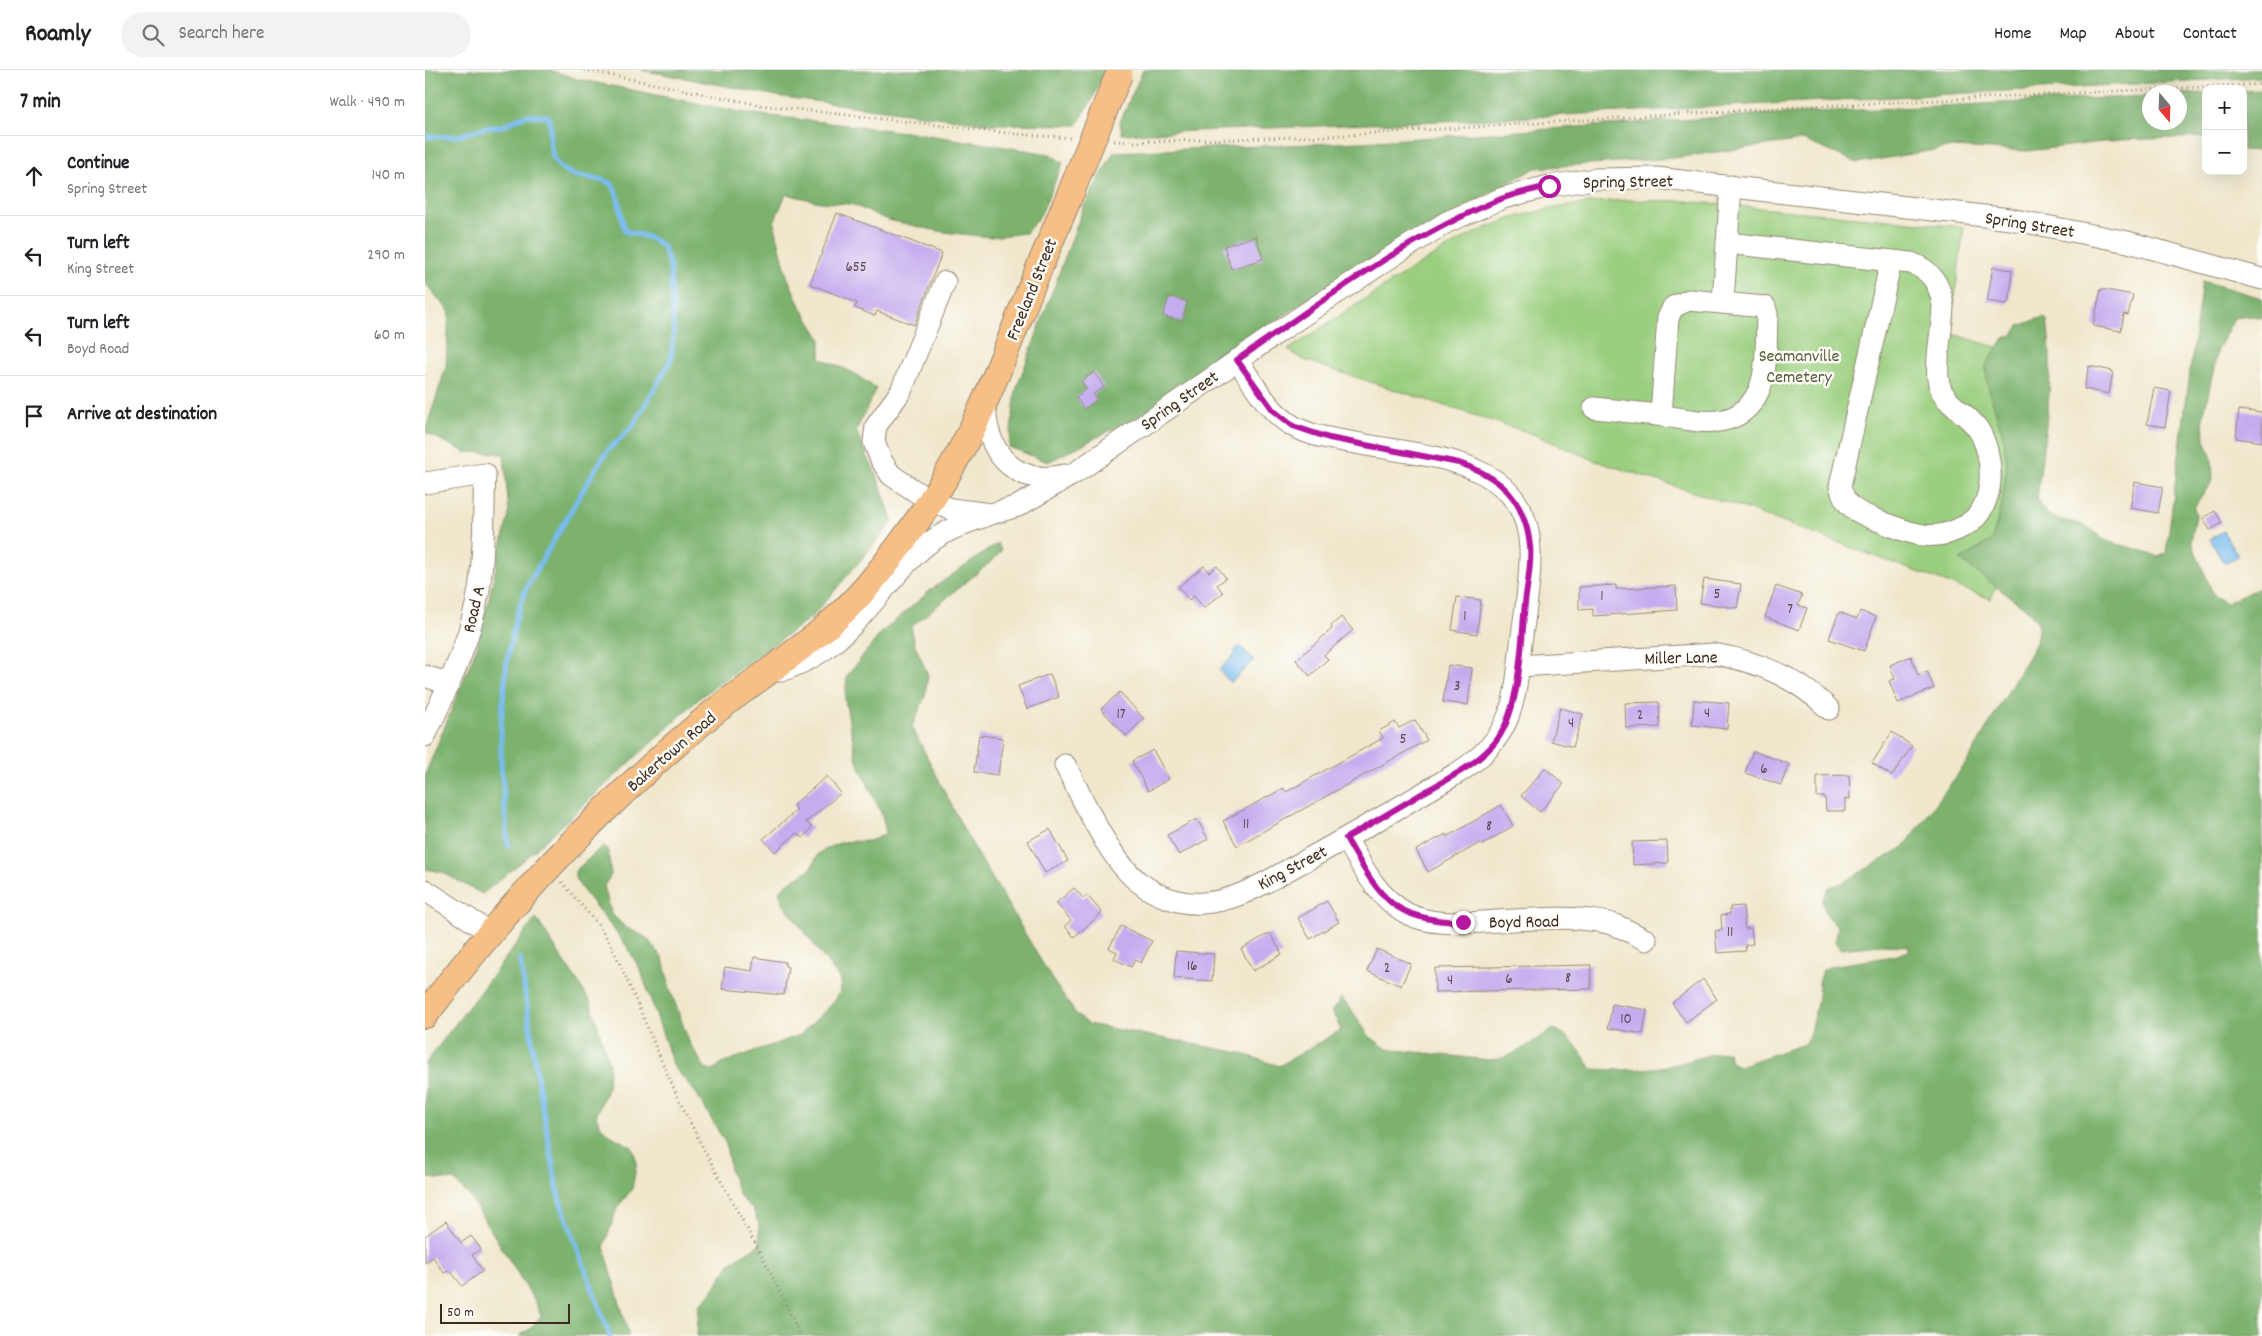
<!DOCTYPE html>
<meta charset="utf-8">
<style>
body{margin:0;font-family:Dekko,sans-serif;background:#f2f2f2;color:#202124}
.controls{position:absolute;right:15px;top:15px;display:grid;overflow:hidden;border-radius:10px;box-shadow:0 5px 20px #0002}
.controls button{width:45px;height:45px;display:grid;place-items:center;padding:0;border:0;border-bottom:1px solid #e0e0e0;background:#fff;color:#202124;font:25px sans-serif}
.compass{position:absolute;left:1717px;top:15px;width:45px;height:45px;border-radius:50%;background:#fff;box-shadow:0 5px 20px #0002;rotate:161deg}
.scale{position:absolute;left:15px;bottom:12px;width:130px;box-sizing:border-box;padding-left:5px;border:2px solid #3b2a1e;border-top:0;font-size:14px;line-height:18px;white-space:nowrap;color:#3b2a1e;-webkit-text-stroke:4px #fdfcf7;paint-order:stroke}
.stop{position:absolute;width:15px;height:15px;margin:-11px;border:4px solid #b5179e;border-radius:50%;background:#fff}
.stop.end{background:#b5179e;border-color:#fff;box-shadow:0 1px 5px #0008}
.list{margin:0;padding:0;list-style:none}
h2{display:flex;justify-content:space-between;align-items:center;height:65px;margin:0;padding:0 20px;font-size:21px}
h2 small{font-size:16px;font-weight:400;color:#757577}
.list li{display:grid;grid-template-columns:32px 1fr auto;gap:15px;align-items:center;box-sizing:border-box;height:80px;padding:0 20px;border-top:1px solid #e0e0e0}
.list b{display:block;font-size:19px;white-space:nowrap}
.list p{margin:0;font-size:16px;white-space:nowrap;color:#757577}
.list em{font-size:16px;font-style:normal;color:#757577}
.icon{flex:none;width:28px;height:28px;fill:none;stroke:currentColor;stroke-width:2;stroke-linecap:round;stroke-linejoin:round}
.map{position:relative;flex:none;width:1837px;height:1266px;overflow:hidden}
header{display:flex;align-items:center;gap:30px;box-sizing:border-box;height:70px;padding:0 25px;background:#fff;border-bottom:1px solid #e0e0e0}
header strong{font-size:24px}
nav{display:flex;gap:28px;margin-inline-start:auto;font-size:18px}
.search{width:350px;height:45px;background:#f2f2f2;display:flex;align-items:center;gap:12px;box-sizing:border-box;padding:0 18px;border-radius:28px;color:#757577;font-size:19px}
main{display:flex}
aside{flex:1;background:#fff}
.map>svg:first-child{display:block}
</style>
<header>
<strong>Roamly</strong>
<div class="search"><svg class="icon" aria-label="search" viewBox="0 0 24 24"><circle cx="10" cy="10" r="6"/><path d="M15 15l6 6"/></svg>Search here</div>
<nav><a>Home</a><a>Map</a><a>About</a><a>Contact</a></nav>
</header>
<main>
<aside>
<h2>7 min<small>Walk · 490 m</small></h2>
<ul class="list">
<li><svg class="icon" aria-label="ahead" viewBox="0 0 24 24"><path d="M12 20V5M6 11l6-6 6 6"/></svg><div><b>Continue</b><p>Spring Street</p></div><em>140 m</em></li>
<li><svg class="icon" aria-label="left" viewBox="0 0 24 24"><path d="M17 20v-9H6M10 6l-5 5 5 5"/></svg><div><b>Turn left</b><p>King Street</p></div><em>290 m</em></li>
<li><svg class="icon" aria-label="left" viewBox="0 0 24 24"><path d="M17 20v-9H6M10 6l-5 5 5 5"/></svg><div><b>Turn left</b><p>Boyd Road</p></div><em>60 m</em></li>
<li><svg class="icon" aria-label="arrive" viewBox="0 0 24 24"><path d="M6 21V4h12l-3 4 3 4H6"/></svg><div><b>Arrive at destination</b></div></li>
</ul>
</aside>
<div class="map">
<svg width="1837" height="1266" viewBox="0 0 1837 1266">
<rect width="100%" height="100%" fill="#fdfcf7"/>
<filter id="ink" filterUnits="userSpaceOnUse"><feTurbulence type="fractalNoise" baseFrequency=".02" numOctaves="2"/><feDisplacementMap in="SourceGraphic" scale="10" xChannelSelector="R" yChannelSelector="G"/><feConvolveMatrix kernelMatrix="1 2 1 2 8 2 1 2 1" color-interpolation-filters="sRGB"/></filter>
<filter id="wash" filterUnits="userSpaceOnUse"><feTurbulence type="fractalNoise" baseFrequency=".0096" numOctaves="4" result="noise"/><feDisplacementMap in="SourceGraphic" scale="20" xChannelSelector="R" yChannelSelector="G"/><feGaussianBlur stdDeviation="1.12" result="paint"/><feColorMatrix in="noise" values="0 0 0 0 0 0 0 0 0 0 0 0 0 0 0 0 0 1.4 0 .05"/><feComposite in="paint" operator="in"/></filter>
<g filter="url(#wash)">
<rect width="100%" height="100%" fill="#f0e7cc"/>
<path fill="#9bcf80" stroke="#6b7c4f" d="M1201 130 1260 131 1539 157 1525 263 1613 290 1591 471 1566 529 1319 438 1171 391 1108 364 902 298 877 289 863 280C904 253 943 226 984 201 1016 181 1049 160 1085 149 1123 137 1162 132 1201 130Z"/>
<g fill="#7cb26e" stroke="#5c6e46">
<path d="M0 0H125L152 9 321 43 497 64 625 84 638 93 616 144 601 163 565 167 518 162 463 150 426 134 395 132 361 124 349 152 362 206 375 236 396 269 395 288 429 303 451 319 431 361 453 409 468 452 388 546 277 626 99 790 57 824 17 802 0 799V705L52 577 84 444 79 384 40 382 0 362 21 297 24 241 0 213Z"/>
<path d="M217 0H680L667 30 652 55 566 54 358 27Z"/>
<path d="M718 0H1837V7L1066 49 697 64 695 52Z"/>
<path d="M1837 20V81L1818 80V21Z"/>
<path d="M1781 23V67L1694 70 1602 81 1527 77 1433 93 1378 70 1249 88 1110 98 916 206 714 346 623 392 584 377 591 320 659 136 689 82 936 72 1328 45 1724 26V52H1754L1755 24Z"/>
<path d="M1777 211 1837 228V248L1827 246 1809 248 1793 279 1778 348 1779 367 1787 389 1788 410 1769 438 1771 445 1766 471 1787 521 1790 526 1801 533 1837 517V1266H272L274 1235 286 1223 305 1193 335 1174 334 1155 328 1139 315 1127 305 1100 301 1074 271 1023 249 997 216 901 201 875 156 818 150 808V801L178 776 183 779 186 805 179 816 186 843 200 857 222 868 238 889 245 919 264 972 281 1000H288L297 993 375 965 406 935 415 922 416 911 358 833 354 821 366 811 386 799 393 784C401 779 409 774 419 772 437 769 444 776 461 762L457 745 432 691 420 630 422 606 456 563 507 519 573 473 576 481 568 490 486 557 490 575 503 605 500 626 487 657 540 762 628 911 651 944 663 954 815 983 854 996 916 960 907 941 916 928 926 939 944 966 962 979 1064 990C1090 988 1107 971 1129 959 1148 967 1156 983 1167 999 1197 1001 1224 1000 1253 994 1271 989 1285 983 1303 982L1306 992 1314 996 1379 974 1386 963 1393 927 1394 913 1398 900 1406 896 1469 886 1484 881V876L1457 875 1415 879 1410 872 1413 857 1402 845 1397 832 1403 818 1417 813 1479 777 1544 689 1611 573 1614 554 1603 540 1535 490 1567 470 1576 438 1582 396 1579 371 1562 313 1561 295 1579 268 1588 265 1594 256 1618 247 1622 250C1631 309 1618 371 1612 429 1623 454 1639 448 1660 456 1668 459 1674 468 1682 471 1700 477 1717 479 1734 487L1741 483Z"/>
<path d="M111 848 165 931 180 980 184 995 183 1017 171 1046C176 1063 192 1069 207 1077L212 1092 207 1119 192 1138 179 1176 204 1266H94L106 1258 116 1246 110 1231 45 1127 29 1110 0 1108V994Z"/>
</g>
<g fill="#79bcef" stroke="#5a7386">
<path d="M1798 461 1813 486 1802 493 1798 491 1785 469Z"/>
<path d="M815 576 829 590 806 613 794 600 811 583 809 581Z"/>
</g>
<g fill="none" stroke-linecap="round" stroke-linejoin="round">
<g stroke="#79bcef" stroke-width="5">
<path d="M0 67 34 66 59 58 78 56 101 45 123 46C129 57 122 73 128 87 141 115 179 103 188 116 196 128 195 147 200 161L223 167 238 176 245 196 249 260 246 290 208 356 183 380 168 403 101 518 92 545 82 590 76 652V695L83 775"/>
<path d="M95 888 113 1012 134 1128 185 1266"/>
</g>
</g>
<g id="blocks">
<g fill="#c4acef">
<path d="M412 143 517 183 489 255 452 241 450 246 430 238 432 233 385 214Z"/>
<path d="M831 166 838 189 806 199 799 176Z"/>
<path d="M1568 197 1587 200 1585 231 1583 230 1582 234 1562 231Z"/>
<path d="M1676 219 1708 225 1703 245 1699 244 1696 261 1668 256Z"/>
<path d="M744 226 763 232 757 252 738 246Z"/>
<path d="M1664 296 1688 301 1684 324 1659 319Z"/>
<path d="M669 302 679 317 668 324 672 330 659 339 651 327 661 319 656 311Z"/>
<path d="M1729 318 1746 321 1740 357 1722 354Z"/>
<path d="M1814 340 1837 343V372L1811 368Z"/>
<path d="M1710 412 1738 417 1733 443 1705 438Z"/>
<path d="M1790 441 1797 453 1785 460 1778 448Z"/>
<path d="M779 496 784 502 792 496 801 508 792 515 798 523 779 538 769 526 764 530 753 517Z"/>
<path d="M1279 509 1316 514 1312 538 1275 533Z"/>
<path d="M1191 515V519L1251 516 1252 540 1168 546V539L1154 540V517Z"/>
<path d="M1351 516 1377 525 1373 535 1382 538 1374 560 1340 547Z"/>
<path d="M1032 527 1056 530 1052 564 1027 560Z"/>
<path d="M1435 541 1451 547 1439 581 1404 569 1414 542 1432 549Z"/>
<path d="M916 547 928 560 899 585 903 589 885 606 871 590 907 559 906 556Z"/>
<path d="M1486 586 1493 605 1502 601 1509 618 1473 633 1464 611 1470 609 1465 595Z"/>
<path d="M1023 595 1047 598 1043 635 1018 632Z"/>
<path d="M625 604 634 627 602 639 593 616Z"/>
<path d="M695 622 719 649 701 666 676 639Z"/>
<path d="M1269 630 1304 633 1302 659 1267 655Z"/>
<path d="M1234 632 1235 657 1201 658 1200 633Z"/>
<path d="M1135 638 1158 644 1148 677 1126 671Z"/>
<path d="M990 650 1002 670 812 776 798 751 859 718 861 722 958 668 954 661 970 652 974 658Z"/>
<path d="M1467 662 1487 676 1467 706 1447 693Z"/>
<path d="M554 665 578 668 573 705 549 702Z"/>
<path d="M728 680 744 709 723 721 707 691Z"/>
<path d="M1328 681 1364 694 1356 715 1320 703Z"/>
<path d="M1120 698 1139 714 1115 742 1096 726Z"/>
<path d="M1424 705 1425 729H1420V741H1401L1400 727H1392V706Z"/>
<path d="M402 706 416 723 381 752 387 757 378 768 372 763 350 782 338 769 372 740 368 735Z"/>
<path d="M1076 735 1088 756 1057 775 1055 773 1003 802 991 780 1021 764 1022 767Z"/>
<path d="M772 749 783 769 754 785 742 765Z"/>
<path d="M625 759 643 791 620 803 603 771Z"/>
<path d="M1242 771 1243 793 1208 795 1207 772Z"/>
<path d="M649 818 658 828 662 825 677 843 649 867 640 856 646 850 631 833Z"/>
<path d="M902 831 914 852 885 869 873 848Z"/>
<path d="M1318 836 1320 859 1326 858 1328 874 1320 875 1321 881 1292 883 1290 861 1297 860 1296 845 1305 844V837Z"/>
<path d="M696 856 727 871 716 893 710 890 706 897 689 889 692 882 684 878Z"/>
<path d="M845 863 857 884 828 901 816 879Z"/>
<path d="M952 879 986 894 976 916 942 901Z"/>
<path d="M751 881 789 884 787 911 749 908Z"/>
<path d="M329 887 360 892V896L363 897 359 925 297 919 300 897 327 901Z"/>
<path d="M1166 895V919L1010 922V898Z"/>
<path d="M1278 909 1292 929 1261 952 1247 933Z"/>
<path d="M1187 934 1222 940 1218 964 1183 958Z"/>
<path d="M21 1151 36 1173 46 1166 56 1179 47 1185 58 1201 37 1216 25 1200 19 1203 8 1187 0 1193V1166Z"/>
</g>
</g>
</g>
<g filter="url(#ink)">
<use href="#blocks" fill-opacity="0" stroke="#968875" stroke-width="1"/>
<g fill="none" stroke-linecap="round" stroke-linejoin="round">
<g stroke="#968875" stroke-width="23">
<g id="minor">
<path d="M1302 173 1486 193C1506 200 1515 214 1518 235 1518 257 1509 294 1514 314 1519 335 1542 342 1553 359 1570 386 1572 437 1541 455 1513 472 1491 466 1462 454 1440 445 1421 442 1415 416L1466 191"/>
<path d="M520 212 476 321 451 356 449 372 456 390 466 405 505 431 526 439 566 444 593 436 650 403 862 256 972 183 1022 152 1078 128 1124 116 1171 109 1231 108 1585 149 1703 172 1837 209"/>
<path d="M1298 231 1306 116"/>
<path d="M560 333C561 382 588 417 640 405"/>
<path d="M1169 338C1190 340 1212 343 1233 345 1270 350 1314 365 1334 320 1343 300 1341 265 1342 244L1340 237 1264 230 1248 237 1243 248 1236 345"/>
<path d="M0 413 60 404C58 442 60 481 54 519 46 570 22 619 0 666"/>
<path d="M1094 596 1289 584C1332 591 1372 608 1404 639"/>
<path d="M356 601C370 596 384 590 397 581 434 556 459 515 491 484 510 465 535 454 561 446"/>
<path d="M0 606 24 614"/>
<path d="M640 695C659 730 683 789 715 813 732 826 756 835 778 833 814 831 845 809 876 793 929 764 982 733 1034 702 1088 668 1090 632 1096 573 1100 542 1106 510 1105 479 1102 390 1007 387 941 375 917 370 889 368 868 356 843 342 828 312 812 290"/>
<path d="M921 768C937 796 952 828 983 844 1005 855 1034 853 1058 852 1096 850 1145 844 1183 853 1196 856 1209 864 1221 870"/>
<path d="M0 820 64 862"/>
</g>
</g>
<g stroke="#968875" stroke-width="28">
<path id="major" d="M0 945C81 837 173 739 277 652 333 605 398 570 445 513 478 473 510 428 535 382 560 336 578 288 597 240 612 202 628 165 644 127"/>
</g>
<g stroke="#968875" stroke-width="3" stroke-dasharray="1 4" stroke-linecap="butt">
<path d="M159 0 335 35 591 64 646 68"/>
<path d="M689 71 711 72 903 66 1370 37 1837 14"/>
<path d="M137 812 174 856 185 873C213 931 235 992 264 1050 300 1123 344 1191 375 1266"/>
</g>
<use href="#minor" stroke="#fff" stroke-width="21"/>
<use href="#major" stroke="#f5bf86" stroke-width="26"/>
<g stroke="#968875" stroke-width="28" stroke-linecap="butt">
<path id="major-bridge" d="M644 127 694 4"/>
</g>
<use href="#major-bridge" stroke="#f5bf86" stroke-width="26"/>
</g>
</g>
<g fill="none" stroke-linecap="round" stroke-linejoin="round" filter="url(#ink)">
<path stroke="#b5179e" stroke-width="6" d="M1038 852C965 850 955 827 921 768 949 752 976 736 1003 720 1026 707 1050 695 1068 675 1096 643 1096 574 1100 533 1102 514 1107 495 1105 476 1104 466 1102 456 1098 447 1088 418 1062 402 1034 393L904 368 868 356 848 340 812 290C895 233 983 166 1076 129 1091 123 1108 120 1124 116"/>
</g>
<g text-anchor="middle" stroke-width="5" stroke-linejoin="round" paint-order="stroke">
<g font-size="15" fill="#5d4a52">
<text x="431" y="201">655</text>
<text x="1292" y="528">5</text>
<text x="1177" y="530">1</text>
<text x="1365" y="543">7</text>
<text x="1040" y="550">1</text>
<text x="1032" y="620">3</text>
<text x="1282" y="647">4</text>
<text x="696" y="648">17</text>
<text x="1215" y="649">2</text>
<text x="1146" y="657">4</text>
<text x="978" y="673">5</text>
<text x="1339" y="703">6</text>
<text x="821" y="758">11</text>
<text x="1064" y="760">8</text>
<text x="1305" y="866">11</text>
<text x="767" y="900">16</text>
<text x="962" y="902">2</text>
<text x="1143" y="912">8</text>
<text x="1084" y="913">6</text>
<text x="1025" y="914">4</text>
<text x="1201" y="953">10</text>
</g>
<g font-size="18" fill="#3b2a1e" stroke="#fdfcf7">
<text transform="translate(1203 111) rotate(-1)" y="6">Spring Street</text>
<text transform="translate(1605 154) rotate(9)" y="6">Spring Street</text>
<text transform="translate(606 219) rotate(-68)" y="6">Freeland Street</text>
<text transform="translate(754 330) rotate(-35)" y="6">Spring Street</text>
<text transform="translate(48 539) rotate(-77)" y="6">Road A</text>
<text transform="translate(1256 587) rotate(-1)" y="6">Miller Lane</text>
<text transform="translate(246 681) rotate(-41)" y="6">Bakertown Road</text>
<text transform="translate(867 797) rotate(-28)" y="6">King Street</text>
<text transform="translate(1099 851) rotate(-1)" y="6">Boyd Road</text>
</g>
<g font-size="18" fill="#585c3b" stroke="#fdfcf7">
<text x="1374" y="291">Seamanville<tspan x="1374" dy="21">Cemetery</tspan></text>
</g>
</g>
</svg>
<div class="controls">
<button>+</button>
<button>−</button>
</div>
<svg class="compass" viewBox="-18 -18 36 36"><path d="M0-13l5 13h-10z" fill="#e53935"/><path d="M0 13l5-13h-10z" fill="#757577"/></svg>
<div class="scale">50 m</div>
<div class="stop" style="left:1124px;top:116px"></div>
<div class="stop end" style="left:1038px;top:852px"></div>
</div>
</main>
